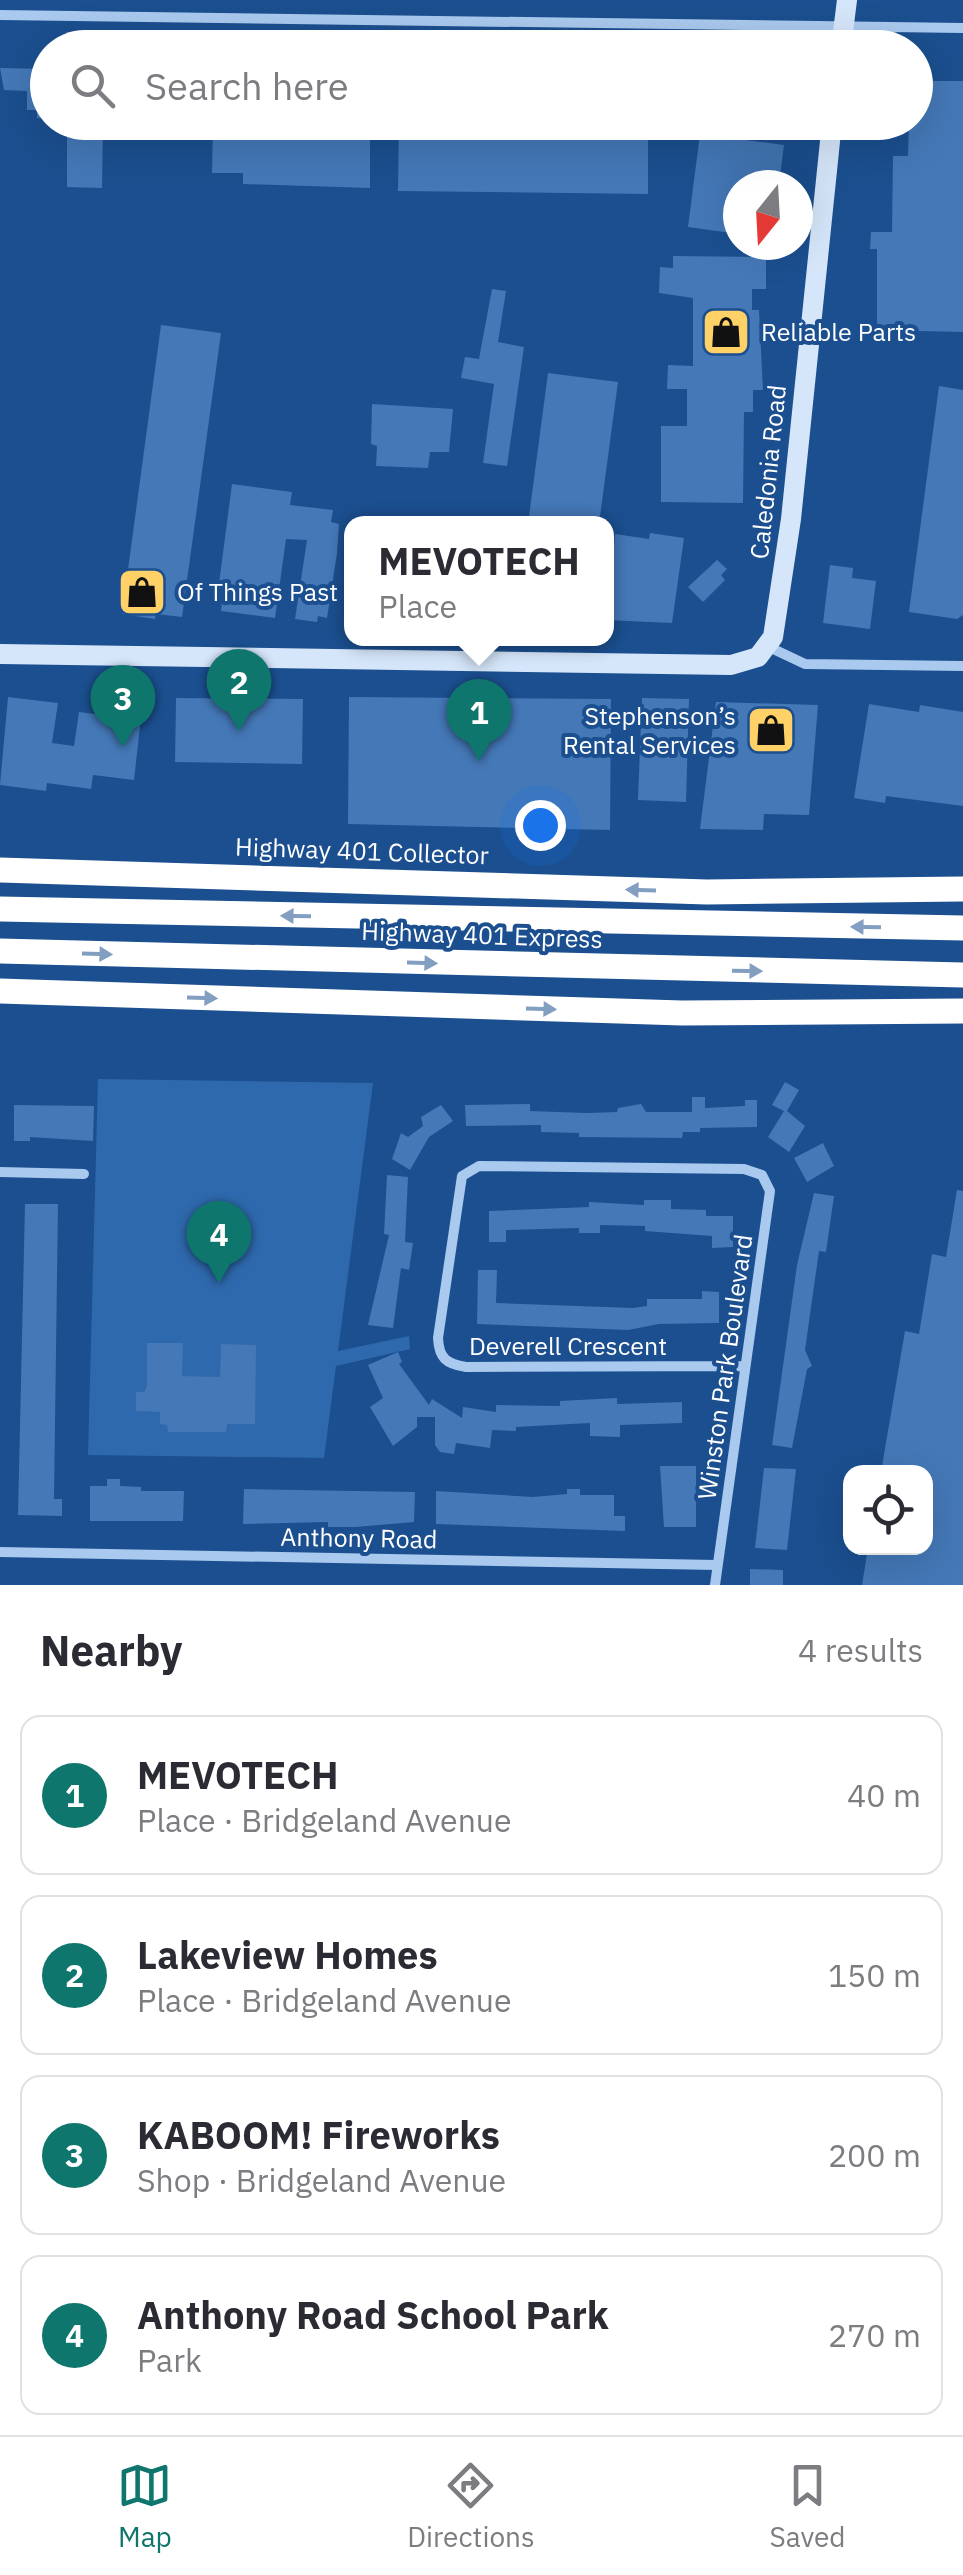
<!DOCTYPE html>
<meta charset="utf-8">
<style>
body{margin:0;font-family:"IBM Plex Sans",sans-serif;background:#f2f2f3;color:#2b2b33}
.controls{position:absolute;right:30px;bottom:30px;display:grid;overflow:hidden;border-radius:20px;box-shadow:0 10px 40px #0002}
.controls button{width:90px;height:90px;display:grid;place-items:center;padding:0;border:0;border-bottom:2px solid #e1e1e2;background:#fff;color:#2b2b33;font:50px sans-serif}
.compass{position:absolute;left:723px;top:170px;width:90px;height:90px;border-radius:50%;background:#fff;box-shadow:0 10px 40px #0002;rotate:198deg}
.you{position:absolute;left:540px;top:825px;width:35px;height:35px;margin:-25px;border:8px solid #fff;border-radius:50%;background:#1a73e8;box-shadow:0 0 0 15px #1a73e833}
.badge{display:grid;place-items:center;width:65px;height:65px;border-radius:50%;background:#0f766e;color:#fff;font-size:32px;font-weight:700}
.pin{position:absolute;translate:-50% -82px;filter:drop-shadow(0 2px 5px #0008)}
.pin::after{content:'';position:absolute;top:52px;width:35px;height:30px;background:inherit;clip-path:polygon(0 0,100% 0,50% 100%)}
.popup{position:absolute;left:344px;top:516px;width:270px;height:130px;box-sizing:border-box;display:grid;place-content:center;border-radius:20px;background:#fff;filter:drop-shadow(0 2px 8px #0005);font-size:32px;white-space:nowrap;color:#7c7c81}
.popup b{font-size:38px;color:#2b2b33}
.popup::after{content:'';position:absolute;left:50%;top:100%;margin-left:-20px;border:20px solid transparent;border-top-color:#fff}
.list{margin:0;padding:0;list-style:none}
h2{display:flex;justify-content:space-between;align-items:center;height:130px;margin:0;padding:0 40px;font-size:42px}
h2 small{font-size:32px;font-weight:400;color:#7c7c81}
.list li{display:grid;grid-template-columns:65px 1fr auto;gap:30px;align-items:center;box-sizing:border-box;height:160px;margin:0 20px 20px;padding:0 20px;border:2px solid #e1e1e2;border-radius:20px}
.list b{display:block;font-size:38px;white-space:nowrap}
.list p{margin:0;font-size:32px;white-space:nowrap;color:#7c7c81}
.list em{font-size:32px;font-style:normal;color:#7c7c81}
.icon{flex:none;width:55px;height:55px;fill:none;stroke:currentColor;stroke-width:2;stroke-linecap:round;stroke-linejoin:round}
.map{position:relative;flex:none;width:963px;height:1585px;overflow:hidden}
.search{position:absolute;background:#fff;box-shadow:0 10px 40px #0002;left:30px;right:30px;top:30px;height:110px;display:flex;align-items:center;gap:25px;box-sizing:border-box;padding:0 35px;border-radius:55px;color:#7c7c81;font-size:38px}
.sheet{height:850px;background:#fff}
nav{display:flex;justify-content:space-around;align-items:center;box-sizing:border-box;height:140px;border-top:2px solid #e1e1e2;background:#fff;font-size:28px;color:#7c7c81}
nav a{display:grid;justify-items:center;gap:5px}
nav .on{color:#0f766e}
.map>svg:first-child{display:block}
</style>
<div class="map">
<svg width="963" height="1585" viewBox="0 0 963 1585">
<rect width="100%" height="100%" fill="#1b4f8f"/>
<path fill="#2e69ad" d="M98 1079 373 1083 338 1351 409 1336 410 1349 336 1366 324 1458 88 1455Z"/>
<g fill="#4478b7">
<path d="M0 68 48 69V118H37V110H27V91L4 90Z"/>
<path d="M925 81H963V332L877 330V249H870L871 232H892L893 156H908L909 122H916V87H925Z"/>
<path d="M67 122H103L102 188 67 187Z"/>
<path d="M213 122H377V135H370V188L243 184V173H212Z"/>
<path d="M399 122H648V194L398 191Z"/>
<path d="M700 134 784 145 779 185H738V234L688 227Z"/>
<path d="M673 256 766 257V289H752V310H759L763 390H753V412H744L743 503 661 502V426H687V389H667L668 365 693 366V298L659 293 660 267 673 268Z"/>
<path d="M492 289 506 291 498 342 524 347 507 466 483 463 494 384 461 378 465 357 479 359Z"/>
<path d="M161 325 221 333 182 617 156 614 155 619 122 614Z"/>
<path d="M548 373 618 382 599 524H528Z"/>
<path d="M939 386 963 390V615L957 619 909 612Z"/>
<path d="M372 404 453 409 449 452H430L428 468 376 466 377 446 371 444Z"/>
<path d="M232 484 292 492 290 505 333 510 331 522 339 524 337 553 327 618 318 616 317 622 295 619 307 540 286 539 275 618 221 611 223 592 218 591Z"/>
<path d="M650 533 684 538 672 623 606 620 615 534 649 539Z"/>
<path d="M717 560 727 569 721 575 725 580 703 602 688 587Z"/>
<path d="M830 565 853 568 852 578 876 581 870 629 823 623Z"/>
<path d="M8 697 58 703 52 743 74 746 79 712 117 717 120 697 143 700 134 780 93 775 91 789 47 783 46 791 0 785Z"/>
<path d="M349 697 611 699 610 830 348 824Z"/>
<path d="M176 698 303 699 302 764 175 762Z"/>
<path d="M642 698 689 699 686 802 638 800Z"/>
<path d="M716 702 818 705 809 815 764 814 763 830 700 829Z"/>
<path d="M869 704 919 712 920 705 963 712V806L886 796 885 803 854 798Z"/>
<path d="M785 1082 799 1090 787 1111 805 1126 789 1152 768 1137 784 1111 772 1105Z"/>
<path d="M692 1097H705V1108L745 1106V1100H757V1127L700 1128V1132H683L682 1138 579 1137V1133L541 1132V1125L466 1126 465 1105 530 1104V1111L586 1113 617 1112 618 1108 641 1104 646 1112H692Z"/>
<path d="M14 1105 94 1106 93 1141 30 1137V1141H14Z"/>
<path d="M441 1105 453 1121 429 1137 410 1170 392 1159 401 1133 408 1137 423 1126 421 1117Z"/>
<path d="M823 1143 834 1166 807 1182 794 1158Z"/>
<path d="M387 1175 408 1177 405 1242 413 1243 409 1270 401 1268 393 1328 368 1325 389 1235 384 1234Z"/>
<path d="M957 1190 963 1191V1585H862L868 1548H926V1472H881L905 1331 919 1334 932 1254 946 1257Z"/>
<path d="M814 1193 834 1196 826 1252 819 1251 805 1350 812 1366 807 1369 792 1448 772 1445 797 1265Z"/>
<path d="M644 1200H671V1209L706 1210V1216H733V1247L712 1248V1236L645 1231V1226L600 1225V1233H579V1228L506 1230V1242H489V1211L589 1207V1202L644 1205Z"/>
<path d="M25 1204H58L54 1499H62V1516L18 1515Z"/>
<path d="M478 1270H497L496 1303 633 1308 647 1306V1299H702V1291L719 1292V1323L659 1324 628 1330 477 1324Z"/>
<path d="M147 1343H183L182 1376 220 1377 221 1344 256 1345 255 1424H227L226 1432H168L167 1425 160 1424V1412L136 1411V1392H144L147 1386Z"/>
<path d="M398 1352 402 1362 399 1364 429 1405 432 1399 462 1418 463 1407 496 1412V1405L560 1406V1401L617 1398V1404L682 1402V1423L620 1425V1437L590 1436V1423L516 1427V1431L492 1430 490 1448 456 1443 454 1454 440 1452 435 1445V1417H417V1427L393 1446 370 1407 383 1398 368 1365Z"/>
<path d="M660 1466H696V1527H664Z"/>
<path d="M764 1468 796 1469 787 1550 755 1548Z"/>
<path d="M107 1479H120V1486L141 1487V1491H184L183 1521H90V1486H107Z"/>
<path d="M244 1489 415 1492 414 1522 356 1527H328V1522L243 1524Z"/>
<path d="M567 1489H580V1495H614V1516H625V1531L436 1524V1491L533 1497 567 1494Z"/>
<path d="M750 1569 783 1570V1585H750Z"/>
</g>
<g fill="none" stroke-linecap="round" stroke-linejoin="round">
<g stroke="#a9c9ee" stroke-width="10">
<path d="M0 15 963 28"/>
<path d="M769 647 805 664 963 666"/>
<path d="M0 1172 84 1174"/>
<path d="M0 1552 717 1565"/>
<path d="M715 1585 770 1191 762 1175 744 1169 479 1166 462 1176 438 1338C439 1358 446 1364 466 1367L745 1366"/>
</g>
<g stroke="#d6e6fa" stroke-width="20">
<path d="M841 48 847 0"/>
<path d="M0 654 731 665 758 657 773 637 791 519 832 122"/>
</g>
<g stroke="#fff" stroke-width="25">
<path d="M0 870 707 892 963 889"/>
<path d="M0 909 963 928"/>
<path d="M0 951 963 975"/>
<path d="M0 991 682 1013 963 1011"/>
</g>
</g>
<defs><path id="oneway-solid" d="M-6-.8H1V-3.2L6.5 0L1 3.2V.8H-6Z" transform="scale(2.5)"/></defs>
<g fill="#829ec1">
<use href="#oneway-solid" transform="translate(641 890) rotate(-178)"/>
<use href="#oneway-solid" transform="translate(296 916) rotate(-179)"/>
<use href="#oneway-solid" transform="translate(866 927) rotate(-179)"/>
<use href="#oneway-solid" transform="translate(97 954) rotate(2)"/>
<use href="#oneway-solid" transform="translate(422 963) rotate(2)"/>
<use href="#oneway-solid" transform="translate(747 971) rotate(1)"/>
<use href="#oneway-solid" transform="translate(202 998) rotate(2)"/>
<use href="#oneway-solid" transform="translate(541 1009) rotate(2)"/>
</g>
<defs>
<g id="shop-square" transform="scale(2.5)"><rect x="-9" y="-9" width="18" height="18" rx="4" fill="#ffd166" stroke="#1b4f8f"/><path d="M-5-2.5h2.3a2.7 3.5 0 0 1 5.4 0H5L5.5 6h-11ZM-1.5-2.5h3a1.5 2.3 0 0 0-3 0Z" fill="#111"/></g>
</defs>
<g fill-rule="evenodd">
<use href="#shop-square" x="726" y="332"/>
<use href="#shop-square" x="142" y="592"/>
<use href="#shop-square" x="771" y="730"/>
</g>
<g text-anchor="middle" stroke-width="8" stroke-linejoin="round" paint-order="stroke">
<g font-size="25" fill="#fff" stroke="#1b4f8f" text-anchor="start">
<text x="761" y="341">Reliable Parts</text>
<text x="177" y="601">Of Things Past</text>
<text x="736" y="725" text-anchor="end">Stephenson’s<tspan x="736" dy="29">Rental Services</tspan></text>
</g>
<g font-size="25" fill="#fff" stroke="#1b4f8f">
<text transform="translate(768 472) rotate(-84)" y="9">Caledonia Road</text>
<text transform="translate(362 851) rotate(2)" y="9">Highway 401 Collector</text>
<text transform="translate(482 935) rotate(2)" y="9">Highway 401 Express</text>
<text x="568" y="1355">Deverell Crescent</text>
<text transform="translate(725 1367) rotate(-82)" y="9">Winston Park Boulevard</text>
<text transform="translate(359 1538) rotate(1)" y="9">Anthony Road</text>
</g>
</g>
</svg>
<div class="controls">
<button><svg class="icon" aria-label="locate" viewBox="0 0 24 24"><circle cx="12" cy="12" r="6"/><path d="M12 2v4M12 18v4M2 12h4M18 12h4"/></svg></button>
</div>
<svg class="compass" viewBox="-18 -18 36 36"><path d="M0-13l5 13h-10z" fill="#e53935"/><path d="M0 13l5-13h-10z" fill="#7c7c81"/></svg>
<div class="you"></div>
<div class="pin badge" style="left:479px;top:761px">1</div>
<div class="popup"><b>MEVOTECH</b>Place</div>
<div class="pin badge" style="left:239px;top:731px">2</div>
<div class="pin badge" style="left:123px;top:747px">3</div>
<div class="pin badge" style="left:219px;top:1283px">4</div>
<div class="search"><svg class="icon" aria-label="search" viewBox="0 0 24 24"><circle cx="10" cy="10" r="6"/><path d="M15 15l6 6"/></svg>Search here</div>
</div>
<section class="sheet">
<h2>Nearby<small>4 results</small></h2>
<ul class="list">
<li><span class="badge">1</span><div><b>MEVOTECH</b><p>Place · Bridgeland Avenue</p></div><em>40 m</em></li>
<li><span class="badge">2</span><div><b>Lakeview Homes</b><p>Place · Bridgeland Avenue</p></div><em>150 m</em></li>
<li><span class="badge">3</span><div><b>KABOOM! Fireworks</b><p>Shop · Bridgeland Avenue</p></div><em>200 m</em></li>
<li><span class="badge">4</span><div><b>Anthony Road School Park</b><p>Park</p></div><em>270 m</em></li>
</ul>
</section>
<nav>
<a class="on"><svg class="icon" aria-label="map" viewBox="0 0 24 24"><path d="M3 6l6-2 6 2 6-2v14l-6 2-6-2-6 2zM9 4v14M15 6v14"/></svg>Map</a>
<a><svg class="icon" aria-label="directions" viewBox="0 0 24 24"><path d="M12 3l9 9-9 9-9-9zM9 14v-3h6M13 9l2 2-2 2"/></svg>Directions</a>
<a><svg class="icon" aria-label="saved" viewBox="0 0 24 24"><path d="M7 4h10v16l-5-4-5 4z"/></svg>Saved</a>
</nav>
